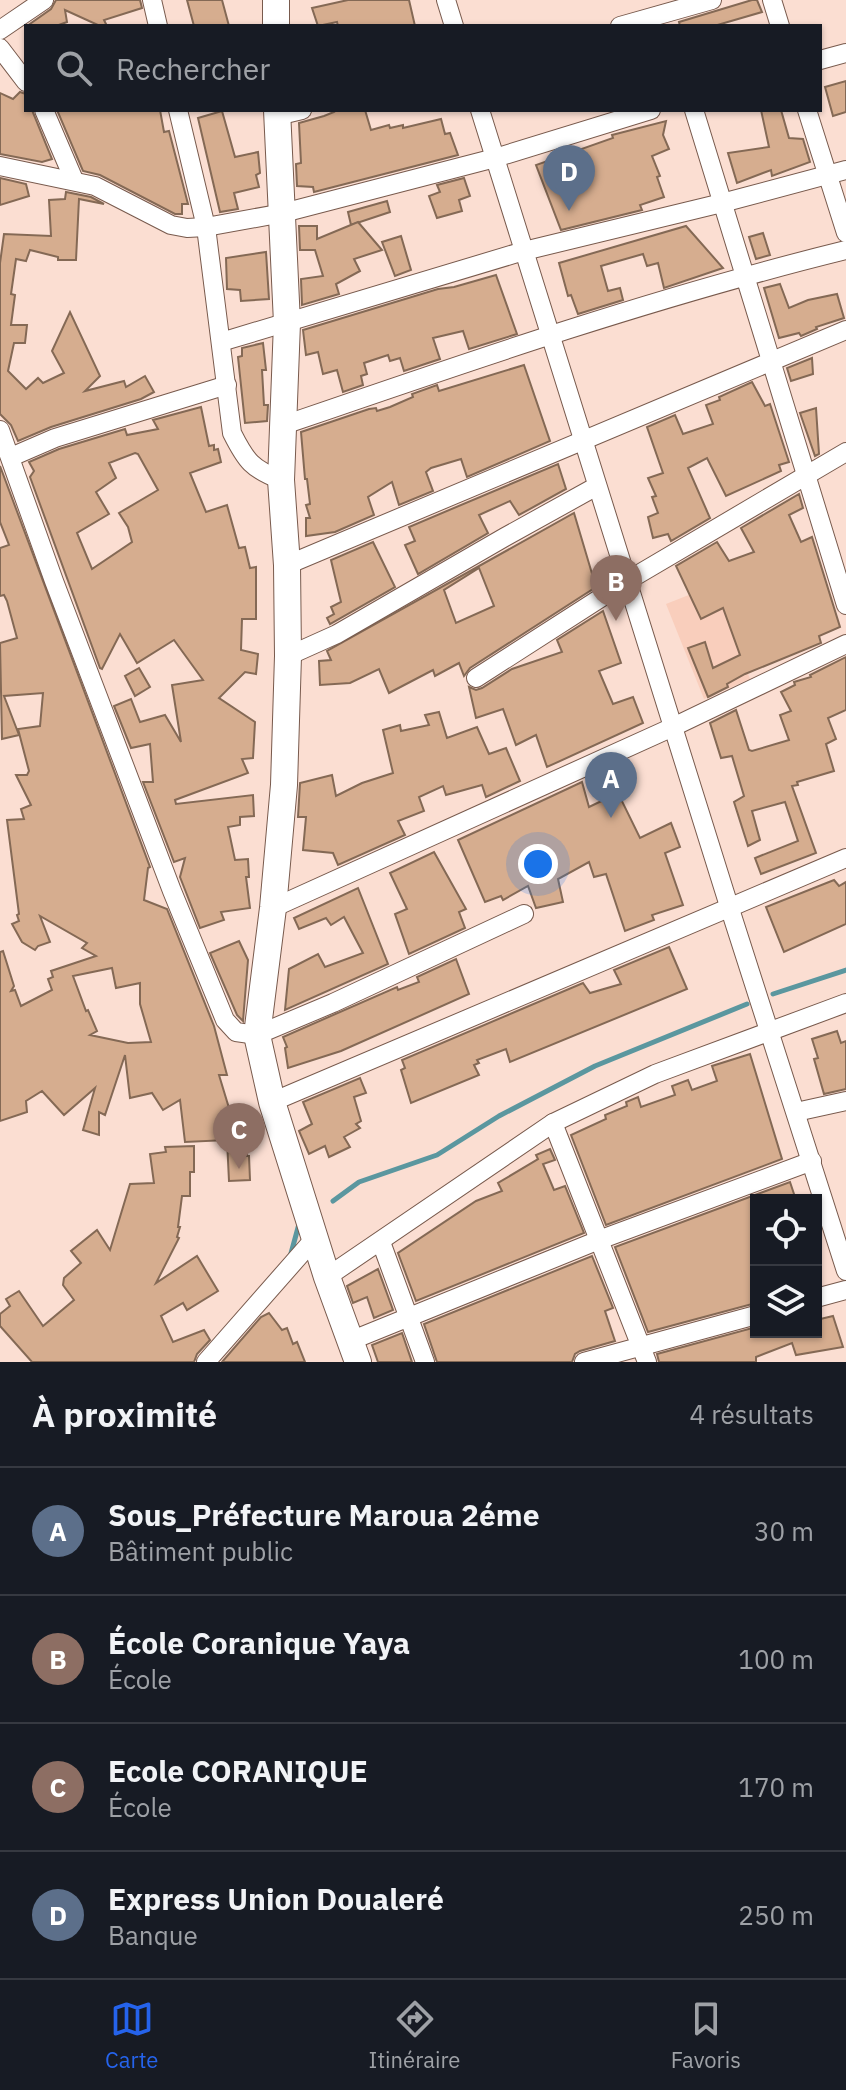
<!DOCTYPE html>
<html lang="fr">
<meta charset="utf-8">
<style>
body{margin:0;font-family:"IBM Plex Sans",sans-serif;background:#242831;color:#f1f3f6}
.controls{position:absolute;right:24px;bottom:24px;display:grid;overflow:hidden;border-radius:0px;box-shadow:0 2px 6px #0004}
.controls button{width:72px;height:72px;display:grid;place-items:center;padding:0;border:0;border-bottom:2px solid #363941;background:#171b24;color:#f1f3f6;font:40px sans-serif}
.you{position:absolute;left:538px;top:864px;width:28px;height:28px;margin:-20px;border:6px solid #fff;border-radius:50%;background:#1a73e8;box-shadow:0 0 0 12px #1a73e833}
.badge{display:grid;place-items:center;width:52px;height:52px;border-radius:50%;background:#2563eb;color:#fff;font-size:26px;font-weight:700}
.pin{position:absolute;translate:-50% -66px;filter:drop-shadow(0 2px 4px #0008)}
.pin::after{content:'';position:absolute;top:42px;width:28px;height:24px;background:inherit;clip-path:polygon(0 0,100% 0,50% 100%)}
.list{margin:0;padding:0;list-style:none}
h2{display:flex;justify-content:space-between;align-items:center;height:104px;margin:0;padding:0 32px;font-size:34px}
h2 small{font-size:26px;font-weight:400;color:#9ea1a6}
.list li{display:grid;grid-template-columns:52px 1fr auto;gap:24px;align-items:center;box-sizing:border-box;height:128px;padding:0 32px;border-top:2px solid #363941}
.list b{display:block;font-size:30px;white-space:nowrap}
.list p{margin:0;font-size:26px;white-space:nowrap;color:#9ea1a6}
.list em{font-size:26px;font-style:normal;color:#9ea1a6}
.icon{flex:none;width:44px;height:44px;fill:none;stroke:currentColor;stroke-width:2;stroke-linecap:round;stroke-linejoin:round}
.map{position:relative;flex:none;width:846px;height:1362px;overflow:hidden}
.search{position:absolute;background:#171b24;box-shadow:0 2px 6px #0004;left:24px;right:24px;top:24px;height:88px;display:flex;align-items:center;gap:20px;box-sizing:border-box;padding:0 28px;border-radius:0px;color:#9ea1a6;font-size:30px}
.sheet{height:616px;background:#171b24}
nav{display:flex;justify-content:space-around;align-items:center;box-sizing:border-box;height:112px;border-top:2px solid #363941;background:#171b24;font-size:22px;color:#9ea1a6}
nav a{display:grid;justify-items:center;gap:4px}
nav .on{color:#2563eb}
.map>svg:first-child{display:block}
</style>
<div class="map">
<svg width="846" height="1362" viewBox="0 0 846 1362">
<rect width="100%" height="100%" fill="#fbded2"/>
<path fill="#f9cebc" d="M714 585 750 679 704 699 666 604Z"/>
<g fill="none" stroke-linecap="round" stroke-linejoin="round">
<g stroke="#5b979f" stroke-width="5">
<path d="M773 994 846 970"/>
<path d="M333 1201 359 1182 437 1155 499 1116 595 1066 747 1004"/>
<path d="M290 1257 299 1224"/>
</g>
</g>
<g fill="#d6ad8f" stroke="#846955" stroke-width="2" fill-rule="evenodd">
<path d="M56 0H140L142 8 104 20 107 26H100L65 10 67 22 56 26H27L51 9Z"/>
<path d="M187 0H222L229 26H194Z"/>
<path d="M348 0H409L415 26H338L337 22 318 26 312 8Z"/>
<path d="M752 0H757L762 12 714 26H680L679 22Z"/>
<path d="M846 81V112L833 116 825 87Z"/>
<path d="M20 92 26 94V110H32L52 159 42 162 0 154V93L13 99Z"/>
<path d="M57 110H160L164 132 169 131 188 204H182V214H175L100 175 83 171Z"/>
<path d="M333 110H365L371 130 389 125 390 128 403 125V128L441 119 445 134 450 133 458 155 314 192 313 187 297 186 296 164 301 163 299 123 324 116 334 112Z"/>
<path d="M761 110H781L789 138 803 139 810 162 772 176 771 170 737 183 728 153 769 147Z"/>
<path d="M222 111 235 157 258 152 260 173 256 175 259 187 234 193 238 209 220 212 198 118Z"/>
<path d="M666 121 663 135 669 149 652 156 660 176 657 177 664 197 640 205 642 210 561 230 536 165 613 138 612 135Z"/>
<path d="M0 178 26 184 29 196 0 205Z"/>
<path d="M464 178 470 196 459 200 462 211 437 218 429 196 440 192 437 185Z"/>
<path d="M66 192 91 197 104 204 79 199 76 260H58V257L30 250 26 261 16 259 11 294 15 295 11 325H27L25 343H14L8 371 26 389 38 378 43 383 64 373 52 351 70 312 100 376 85 391 124 381 126 387 145 376 154 392 141 399 51 427 18 441 11 425 0 414V263L4 234 51 236 49 200 65 199Z"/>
<path d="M387 201 390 212 351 225 348 212Z"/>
<path d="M358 222 382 250 354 259 360 271 336 284 339 294 302 305 301 279 323 276 315 250H300L299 226H317V239Z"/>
<path d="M686 226 723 268 664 288 658 263 647 266 643 254 601 266 608 291 620 288 623 300 578 314 571 295 568 296 559 263Z"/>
<path d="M763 233 770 255 756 259 749 237Z"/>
<path d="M401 236 411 270 395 276 382 242Z"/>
<path d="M266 252 269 299 241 301 240 290 227 289 226 258Z"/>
<path d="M496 275 517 334 469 349 463 331 433 338 440 359 404 371 400 358 390 361 388 355 364 363 367 374 361 376 363 385 343 392 337 370 323 374 318 352 306 355 303 330 438 289 454 287Z"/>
<path d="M780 284 789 308 808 300 837 294 844 318 816 327 817 329 801 336 799 333 779 338 764 288Z"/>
<path d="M263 343 266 370H262L264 405H268L267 421 245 423 238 357 242 356V348Z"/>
<path d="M812 358 813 374 791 381 787 368Z"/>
<path d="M524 365 550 441 467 477 461 459 431 468 426 472 433 491 399 505 392 482 368 497 374 515 335 532 306 536V518H310L306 505 310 504 307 479H305L301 432 369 409 376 408 377 411 390 407 413 397 412 394 437 385 439 391Z"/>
<path d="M752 382 765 406 770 404 789 462 779 465 781 471 726 496 707 458 688 468 710 518 671 541 668 534 653 538 648 517 658 513 652 497 656 496 648 478 663 473 647 427 675 415 683 434 713 424 706 405 720 400 719 397Z"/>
<path d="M201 407 209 446 214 445V450L218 449 221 462 190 473 206 512 227 505 239 548 245 547 250 568 256 567V619H242L241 650 258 654 256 674 245 672 219 698 255 722 253 758 242 759 248 773 175 800 176 804 253 795 254 816 240 817V825L228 827 235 860 248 859 249 877H246L250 908 221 912 224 920 200 928 180 877 185 858 174 862 143 782H153L150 744 131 748 114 706 131 699 140 722 165 715 181 742 172 685 203 680 174 640 137 663 120 634 102 669 100 668 30 477 34 471 29 462 59 449 125 429 127 435 158 429 153 420ZM135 453 138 454 158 490 119 513 128 527 132 542 92 569 77 533 109 514 96 492 116 478 109 463Z"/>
<path d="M816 408 819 454 815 456 800 413Z"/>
<path d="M558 464 566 489 519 515 510 501 479 515 488 533 418 574 405 545 415 541 409 527Z"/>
<path d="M0 466 150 867 148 868 144 900 167 909 214 1026 227 1075H219L229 1108 235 1107 238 1126 243 1125 247 1156H249L250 1180 229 1181 227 1140 185 1142 180 1100 163 1110 152 1093 130 1098 125 1055 105 1115 99 1112V1135L83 1130 95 1088 64 1115 42 1091 26 1101 27 1112 0 1121V952L3 951 14 986 11 991 15 990 21 1006 52 990 48 979 53 977 51 971 96 956 82 948 87 943 40 916 50 942 38 946 35 950 22 942 12 924 19 921 17 915 19 914 7 820 24 819 21 809 31 805 16 775H27L29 771 18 729 40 726 43 693 4 696 19 735 2 739 0 643 17 638 7 601 4 595 0 596V548L9 545 0 522ZM112 968 116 988 140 983V1004L151 1042 128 1043 90 1035 97 1031 88 1010 86 1011 73 976Z"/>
<path d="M799 494 803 508 789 515 801 542 812 537 840 627 819 636 821 643 745 674 727 684 728 687 708 697 688 648 705 642 713 668 740 655 723 608 701 619 676 566 717 542 729 561 754 552 741 528Z"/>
<path d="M574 513 596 587 470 668 464 676 459 663 435 676 433 670 389 693 379 669 350 683 320 685 319 661 331 660 327 651ZM479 568 494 606 456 623 444 590Z"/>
<path d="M373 542 395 587 330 624 327 618 334 614 331 607 341 602 331 560Z"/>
<path d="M603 611 621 663 599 671 613 704 633 697 643 723 547 767 536 735 516 745 503 709 476 718 469 687 476 690 482 688 512 669 562 652 557 640Z"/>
<path d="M846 657V710L828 718 836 739 826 744 834 771 797 782 798 785 792 786 816 853 761 874 755 858 798 841 785 802 752 811 760 840 748 846 734 802 744 796 732 756 721 758 710 723 736 710 749 750 752 751 789 740 780 715 791 711 781 692 795 685 794 682 811 677 810 675Z"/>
<path d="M139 668 150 687 135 696 125 676Z"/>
<path d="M439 712 447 738 477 727 489 754 506 748 520 781 486 797 482 785 446 795 443 786 419 797 424 811 398 821 405 835 338 865 333 853 303 850 306 817H298L300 783 332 775 336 796 362 783 393 773 383 730 400 725 401 731 429 725 425 715Z"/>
<path d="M582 782 589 807 618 793 640 838 671 823 680 847 665 853 683 905 652 915 654 920 625 931 606 874 594 877 589 862 558 879 563 902 536 908 528 886 503 900 501 896 485 902 458 840Z"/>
<path d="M434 852 466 909 459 912 465 928 409 954 395 914 407 909 390 873Z"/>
<path d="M834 880 839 886 846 882V924L784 952 766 907Z"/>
<path d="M358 888 388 964 285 1010 289 969 318 954 325 967 363 953 344 917 331 925 326 918 299 929 294 918Z"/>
<path d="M239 941 248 960 243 1021 237 1015 210 953Z"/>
<path d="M669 947 687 989 510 1062 506 1049 477 1060 479 1063 474 1065 479 1075 411 1103 401 1070 405 1068 402 1060 583 983 590 993 621 984 614 970Z"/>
<path d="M456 959 469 994 341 1051 288 1068 285 1048 287 1047 283 1037 397 987 398 990 419 982 417 977Z"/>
<path d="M837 1031 841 1043 846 1041V1089L824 1094 814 1059 818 1058 812 1039Z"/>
<path d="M750 1054 782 1159 606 1225 571 1135 606 1119 605 1115 627 1106 626 1102 638 1097 641 1107 675 1095 672 1086 688 1080 692 1090 717 1081 712 1066Z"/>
<path d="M360 1078 366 1093 354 1097 361 1121 356 1124 360 1128 344 1137 350 1147 329 1157 325 1146 309 1154 299 1131 312 1124 303 1102Z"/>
<path d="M194 1146V1172H190V1196H182L178 1227H180L177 1237 179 1238 156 1283 197 1256 218 1291 187 1310 183 1303 161 1316 173 1342 204 1330 210 1340 197 1354 194 1362H32L0 1326V1314L10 1306 6 1299 19 1291 43 1326 74 1300 63 1285 64 1278 81 1263 71 1251 97 1230 110 1250 130 1184 154 1183 150 1154 166 1152 165 1147Z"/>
<path d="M550 1149 555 1160 543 1164 554 1190 565 1186 584 1233 416 1301 398 1253 476 1201 502 1191 498 1183 538 1159 536 1155Z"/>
<path d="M790 1182 796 1200H756V1303L648 1332 615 1247Z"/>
<path d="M592 1256 613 1308 605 1311 615 1341 580 1351 575 1354 572 1362H437L424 1324Z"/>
<path d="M378 1269 393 1310 374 1318 367 1297 353 1303 347 1286Z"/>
<path d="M269 1313 282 1330 287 1328 293 1344 297 1342 305 1362H222L261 1317Z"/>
<path d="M833 1316 843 1347 796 1355 792 1343 756 1357V1362H659L657 1354 756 1327V1332H816V1320Z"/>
<path d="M402 1333 412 1362H378L372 1345Z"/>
</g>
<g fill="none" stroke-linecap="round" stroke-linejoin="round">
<g stroke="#785a4d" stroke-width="20">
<g id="street">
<path d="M152 0 158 26"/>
<path d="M446 0 454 26"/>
<path d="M772 0 780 26"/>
<path d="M620 26 712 0"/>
<path d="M0 30 44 0"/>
<path d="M0 48 26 82"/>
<path d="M820 60 846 53"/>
<path d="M44 110 74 180"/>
<path d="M178 110 206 227 232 433C246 461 252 469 281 480"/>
<path d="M480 110 729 906 846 1271"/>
<path d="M694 110 846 605"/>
<path d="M807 110 846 233"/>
<path d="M277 116 302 110"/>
<path d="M0 166 95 186 171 225 187 228 206 227 283 213 495 158 651 110"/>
<path d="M221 342 524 251 722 203 846 170"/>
<path d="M284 425C470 361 655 297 846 250"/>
<path d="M0 430 54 581 172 891 225 1020 236 1032 257 1035 333 1003 524 914"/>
<path d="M11 457 55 438 227 385"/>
<path d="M287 565 846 330"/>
<path d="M288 656 337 634 505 537 597 486"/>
<path d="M476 678 627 581 846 452"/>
<path d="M273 908 673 727 846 644"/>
<path d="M272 1102 846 858"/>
<path d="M796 1112 846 1101"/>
<path d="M553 1123 647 1362"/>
<path d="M381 1242 425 1362"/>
<path d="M327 1277 553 1123 655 1074 846 1003"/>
<path d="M816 1298 846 1290"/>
<path d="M350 1341 599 1240 812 1161"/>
<path d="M206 1362 315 1238"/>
<path d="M584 1362 756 1315"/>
</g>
</g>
<g stroke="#785a4d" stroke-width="28">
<g id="secondary">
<path d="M276 0V26"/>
<path d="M277 110 287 323 281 480 287 565 288 656 284 785 273 908 257 1035 272 1102 327 1277 358 1362"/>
</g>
</g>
<use href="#street" stroke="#fff" stroke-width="18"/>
<use href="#secondary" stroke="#fff" stroke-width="26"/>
</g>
</svg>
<div class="controls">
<button><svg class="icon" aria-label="locate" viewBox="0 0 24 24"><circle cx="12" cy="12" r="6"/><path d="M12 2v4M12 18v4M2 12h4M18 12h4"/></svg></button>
<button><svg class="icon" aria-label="layers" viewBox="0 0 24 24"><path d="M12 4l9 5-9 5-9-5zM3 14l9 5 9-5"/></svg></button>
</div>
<div class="you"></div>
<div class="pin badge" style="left:611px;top:818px;background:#5c6f8a">A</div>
<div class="pin badge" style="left:616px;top:621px;background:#8d6e63">B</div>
<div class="pin badge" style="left:239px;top:1169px;background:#8d6e63">C</div>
<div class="pin badge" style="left:569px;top:211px;background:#5c6f8a">D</div>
<div class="search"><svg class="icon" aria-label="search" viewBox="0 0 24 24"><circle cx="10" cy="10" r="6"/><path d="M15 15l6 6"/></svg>Rechercher</div>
</div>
<section class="sheet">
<h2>À proximité<small>4 résultats</small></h2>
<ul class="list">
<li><span class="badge" style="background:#5c6f8a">A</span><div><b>Sous_Préfecture Maroua 2éme</b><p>Bâtiment public</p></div><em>30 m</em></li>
<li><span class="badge" style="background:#8d6e63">B</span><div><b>École Coranique Yaya</b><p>École</p></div><em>100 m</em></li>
<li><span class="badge" style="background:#8d6e63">C</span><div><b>Ecole CORANIQUE</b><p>École</p></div><em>170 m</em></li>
<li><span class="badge" style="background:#5c6f8a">D</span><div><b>Express Union Doualeré</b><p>Banque</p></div><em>250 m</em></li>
</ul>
</section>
<nav>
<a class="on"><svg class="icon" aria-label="map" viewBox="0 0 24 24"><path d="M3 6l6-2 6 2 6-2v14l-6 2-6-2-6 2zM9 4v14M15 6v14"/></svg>Carte</a>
<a><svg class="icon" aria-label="directions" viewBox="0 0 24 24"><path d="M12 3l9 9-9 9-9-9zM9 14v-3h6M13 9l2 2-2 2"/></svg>Itinéraire</a>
<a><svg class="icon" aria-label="saved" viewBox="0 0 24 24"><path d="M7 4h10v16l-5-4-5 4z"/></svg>Favoris</a>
</nav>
